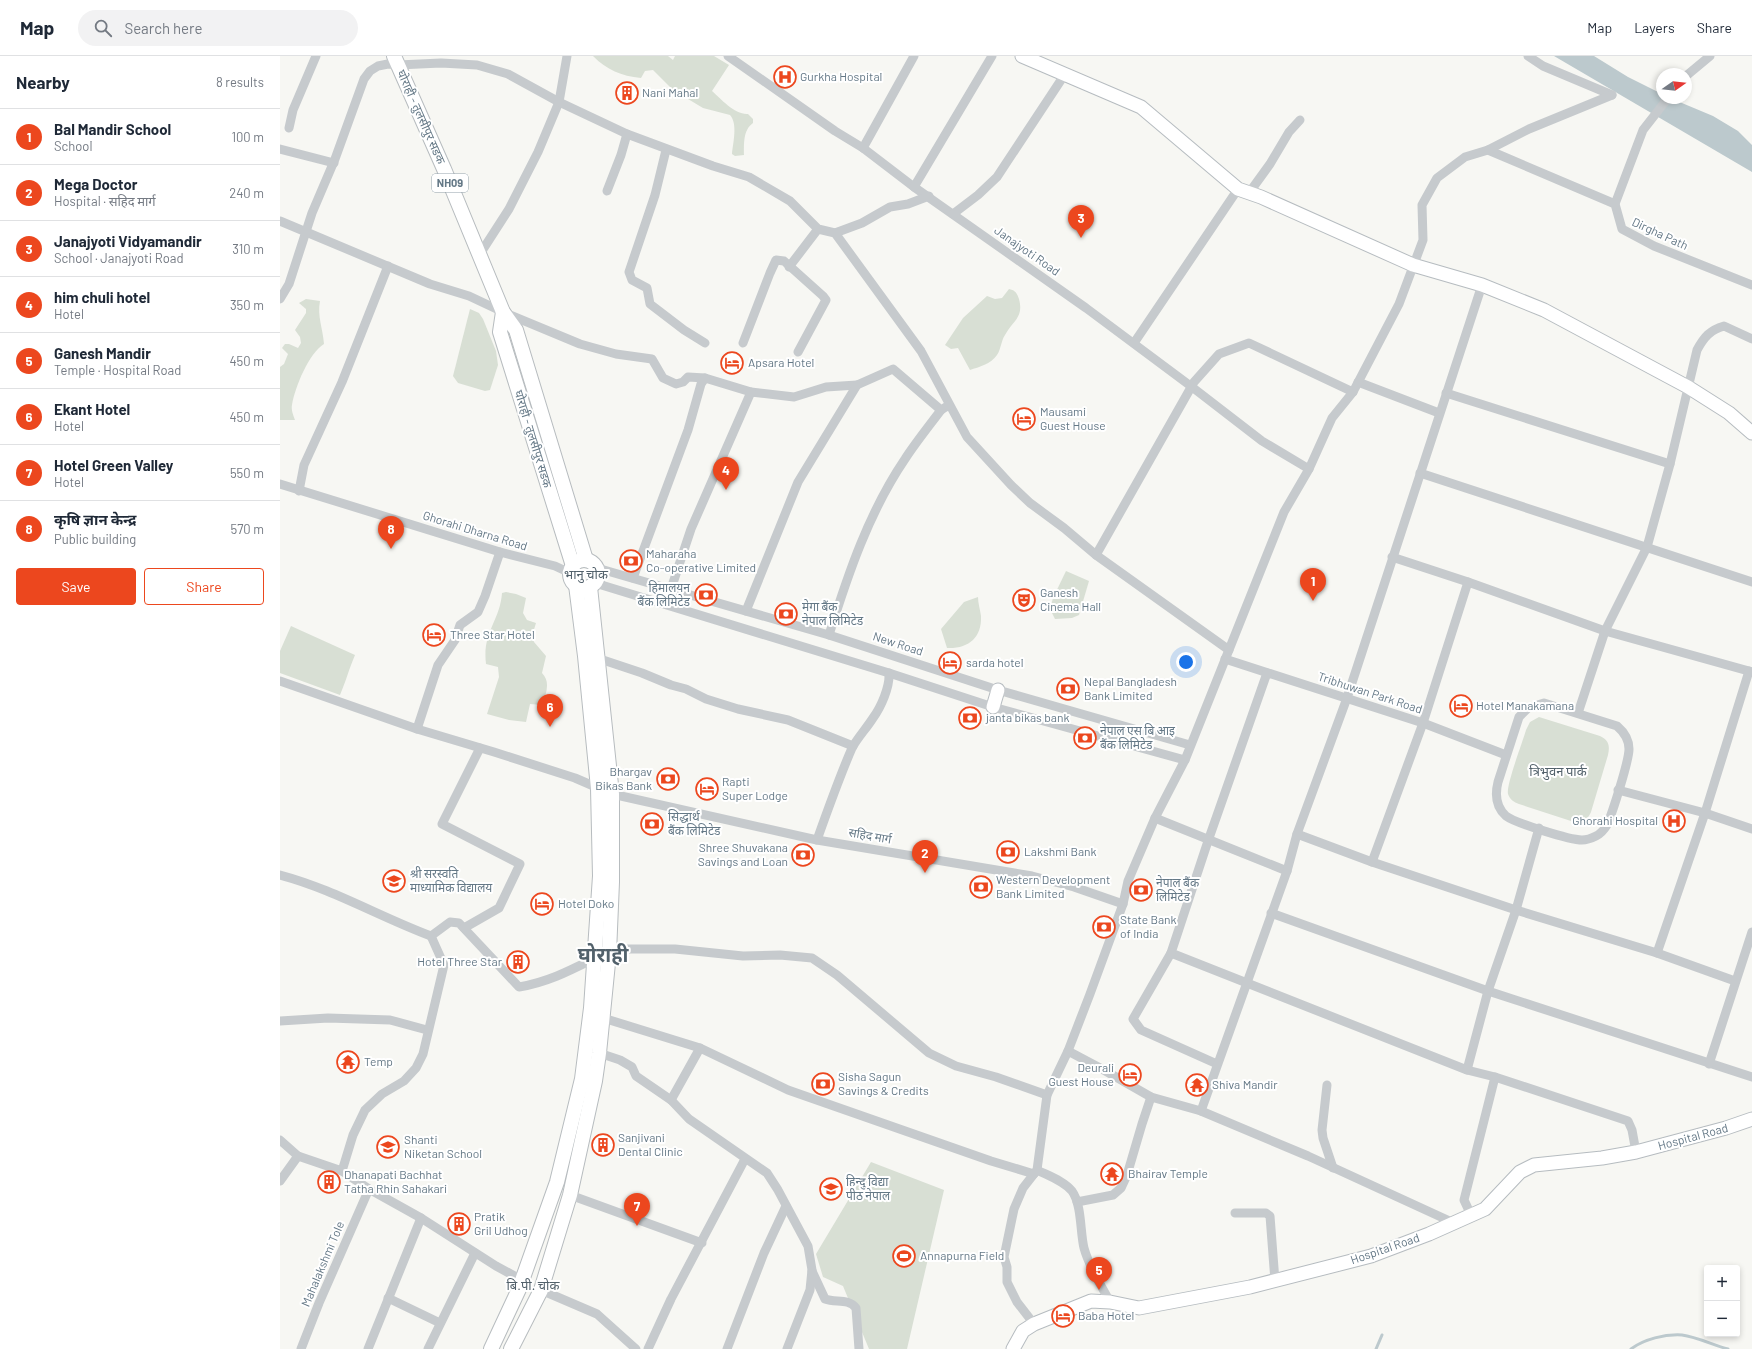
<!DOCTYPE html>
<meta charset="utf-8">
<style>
body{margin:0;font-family:Barlow,"Noto Sans Devanagari",sans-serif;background:#f2f2f3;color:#1f2937}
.controls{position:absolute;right:12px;bottom:12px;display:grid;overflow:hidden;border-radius:4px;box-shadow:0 2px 6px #0003}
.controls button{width:36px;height:36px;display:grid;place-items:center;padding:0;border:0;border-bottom:1px solid #e0e1e3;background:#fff;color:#1f2937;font:20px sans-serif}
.compass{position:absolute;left:1376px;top:12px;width:36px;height:36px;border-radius:50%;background:#fff;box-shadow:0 2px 6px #0003;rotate:76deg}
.you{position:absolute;left:906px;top:606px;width:14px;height:14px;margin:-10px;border:3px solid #fff;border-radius:50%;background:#1a73e8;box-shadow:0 0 0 6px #1a73e833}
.badge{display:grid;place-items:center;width:26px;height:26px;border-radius:50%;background:#ec471e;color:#fff;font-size:13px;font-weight:700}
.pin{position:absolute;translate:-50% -33px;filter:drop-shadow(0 1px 2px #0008)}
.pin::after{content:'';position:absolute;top:21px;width:14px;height:12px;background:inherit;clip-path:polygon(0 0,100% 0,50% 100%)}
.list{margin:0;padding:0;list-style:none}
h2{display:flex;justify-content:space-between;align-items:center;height:52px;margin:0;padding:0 16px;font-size:17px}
h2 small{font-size:13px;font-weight:400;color:#747a83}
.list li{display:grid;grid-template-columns:26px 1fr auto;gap:12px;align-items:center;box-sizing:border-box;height:56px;padding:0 16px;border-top:1px solid #e0e1e3}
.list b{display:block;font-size:15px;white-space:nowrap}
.list p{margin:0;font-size:13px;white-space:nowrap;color:#747a83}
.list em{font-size:13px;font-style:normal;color:#747a83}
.actions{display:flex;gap:8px;padding:12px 16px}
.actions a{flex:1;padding:9px 0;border:1px solid #ec471e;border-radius:4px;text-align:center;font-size:14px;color:#ec471e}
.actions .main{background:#ec471e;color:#fff}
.icon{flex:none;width:22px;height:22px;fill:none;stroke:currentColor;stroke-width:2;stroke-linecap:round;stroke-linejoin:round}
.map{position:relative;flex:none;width:1472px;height:1293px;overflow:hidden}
header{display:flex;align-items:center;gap:24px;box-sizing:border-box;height:56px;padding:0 20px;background:#fff;border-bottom:1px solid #e0e1e3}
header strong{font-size:19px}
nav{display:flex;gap:22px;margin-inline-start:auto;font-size:14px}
.search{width:280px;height:36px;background:#f2f2f3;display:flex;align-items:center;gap:10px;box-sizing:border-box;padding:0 14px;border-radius:22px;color:#747a83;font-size:15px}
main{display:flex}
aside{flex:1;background:#fff}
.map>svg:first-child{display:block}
</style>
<header>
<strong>Map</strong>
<div class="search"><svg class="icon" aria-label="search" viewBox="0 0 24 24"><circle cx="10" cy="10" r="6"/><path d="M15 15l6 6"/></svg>Search here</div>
<nav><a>Map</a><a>Layers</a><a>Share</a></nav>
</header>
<main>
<aside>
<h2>Nearby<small>8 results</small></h2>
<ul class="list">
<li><span class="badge">1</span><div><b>Bal Mandir School</b><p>School</p></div><em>100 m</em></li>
<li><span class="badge">2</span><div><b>Mega Doctor</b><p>Hospital · सहिद मार्ग</p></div><em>240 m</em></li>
<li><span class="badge">3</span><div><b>Janajyoti Vidyamandir</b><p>School · Janajyoti Road</p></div><em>310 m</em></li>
<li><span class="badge">4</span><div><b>him chuli hotel</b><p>Hotel</p></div><em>350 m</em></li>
<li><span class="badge">5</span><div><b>Ganesh Mandir</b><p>Temple · Hospital Road</p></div><em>450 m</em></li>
<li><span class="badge">6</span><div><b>Ekant Hotel</b><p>Hotel</p></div><em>450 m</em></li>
<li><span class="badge">7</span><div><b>Hotel Green Valley</b><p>Hotel</p></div><em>550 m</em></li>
<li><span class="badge">8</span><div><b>कृषि ज्ञान केन्द्र</b><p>Public building</p></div><em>570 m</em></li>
</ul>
<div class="actions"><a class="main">Save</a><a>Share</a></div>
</aside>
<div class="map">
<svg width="1472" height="1293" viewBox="0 0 1472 1293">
<rect width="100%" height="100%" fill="#f7f7f3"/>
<g fill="#d8dfd4">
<path d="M313 0H388L393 4 395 0H434L449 9 432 35C441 43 455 59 468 58L473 63V67C463 74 464 88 464 99L455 100 452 98C453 87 458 68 450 59L423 52 393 34 373 14 365 15 361 22C341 20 327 14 313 0Z"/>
<path d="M729 233C735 234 737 237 739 243 744 262 733 264 725 279 721 285 721 293 717 299 711 308 699 311 690 314L678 292 671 293 665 289 683 262 707 240 715 243 722 242Z"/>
<path d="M26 243 40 245C37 260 43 273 44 288 29 297 15 331 12 349 11 353 13 359 15 364H0V311L4 308 8 298 2 292 5 288H9L18 292 21 287 20 281 15 274 26 257V253L19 247Z"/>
<path d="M190 253 199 257 203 263 216 295 218 309 210 334 205 335 178 327 173 320Z"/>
<path d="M786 515 809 525 799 559 792 562 775 563 770 553 773 542Z"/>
<path d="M226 536 236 538 246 542 243 557 247 564 256 567 252 580 254 586 266 600 262 617C271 626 266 638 262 649L250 648 246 666 229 664 207 658 219 621 218 611 206 608C202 576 220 565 222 537Z"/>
<path d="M698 541C698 547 700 553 701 560 702 582 688 593 667 592L661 573 684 546Z"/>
<path d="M11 570 75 599C69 613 66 625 60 639L0 617V595Z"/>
<path d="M1259 661 1320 680C1329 684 1330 690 1328 699L1311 756C1308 763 1303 767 1294 766L1239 748C1234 746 1230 744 1228 738 1226 729 1243 685 1246 674L1250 666Z"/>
<path d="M591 1106 664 1134 627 1293H589L563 1230 543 1221 536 1198Z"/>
</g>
<path fill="#bcc9cd" d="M1274 0H1314L1348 21 1382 38V42H1390L1433 60 1458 75 1472 89V116Z"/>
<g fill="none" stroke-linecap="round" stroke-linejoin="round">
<g stroke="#bcc9cd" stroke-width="3">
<path d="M1096 1293 1102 1279"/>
<path d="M1351 1293C1364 1283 1385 1278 1402 1279 1417 1281 1433 1289 1448 1293"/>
</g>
<g stroke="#b6bcc0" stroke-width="15">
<g id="secondary">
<path d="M742 0 861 51 958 133 981 141 1133 209 1202 229 1264 254 1408 331 1449 357 1472 377"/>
<path d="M713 651 718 634"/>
<path d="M733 1293 743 1275 754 1268 811 1245 830 1246 859 1252 970 1231 1091 1200 1149 1178 1205 1153 1240 1116 1254 1109 1322 1102 1356 1096 1446 1072 1472 1063"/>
</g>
</g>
<g stroke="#b7bcbf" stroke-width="16">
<g id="primary">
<path d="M114 0 164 113 223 256 236 274 306 504"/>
<path d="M223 256 220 276 293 510"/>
<circle cx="304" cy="518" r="14"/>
<path d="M211 1293 239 1233 277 1126 302 1023 311 952 320 820 318 732 305 600 296 529"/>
<path d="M231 1293 261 1234 290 1139 315 1025 319 997 329 897 332 826V738L310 531"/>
</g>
</g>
<g stroke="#c6cacd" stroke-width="9">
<path d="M448 0 555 75 583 92 634 131 806 252 912 331 982 385 1029 413"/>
<path d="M1248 0 1263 10 1332 39"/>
<path d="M1406 20 1430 0"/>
<path d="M9 72 13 54 36 0"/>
<path d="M583 92 634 0"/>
<path d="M0 93 54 107"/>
<path d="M386 94 375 139 349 216 352 224 367 232 370 248 404 274 425 287"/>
<path d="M1208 94 1335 148 1342 173 1374 190 1472 229"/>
<path d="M634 131 712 0"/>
<path d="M327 135 341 99 347 78"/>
<path d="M969 137 990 108 1009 76 1020 64"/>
<path d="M1335 148 1363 74 1388 42"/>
<path d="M673 158 698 139 717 121 785 18"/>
<path d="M0 165 150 228 189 240 223 256 300 288 336 298 372 303 383 322 396 328 403 326 408 321 425 322 471 336 514 341 546 331 577 329"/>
<path d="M555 177 582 167 610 151 628 148 649 140"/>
<path d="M200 198 229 153 258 96 279 46 287 0"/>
<path d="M509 211 538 173"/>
<path d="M0 243 9 228 32 157 55 103 84 23 90 15 98 10 108 8 118 9 161 7 197 9 228 18 279 46 347 78 433 110 469 121 510 145 538 173 555 177 641 295 687 381 731 429 750 447 784 472 816 499 949 594"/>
<path d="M463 287 490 217 496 204 504 205 543 240 546 244 518 296"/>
<path d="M854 287 958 133"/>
<path d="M1078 326 1159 357"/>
<path d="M1166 337 1390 408"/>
<path d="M1140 417 1472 526"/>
<path d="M0 428 220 496 275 510 290 517"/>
<path d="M19 435 24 409 62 326 108 210"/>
<path d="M816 499 914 326 939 298 969 287 1073 336"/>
<path d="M1112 501 1188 526 1325 575 1472 616"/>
<path d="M317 512 549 579 718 634 910 689"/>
<path d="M353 522 408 374 421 328 425 322"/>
<path d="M315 527 609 617 713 651 905 704"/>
<path d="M391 533 411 473 471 336"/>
<path d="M466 555 518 426 577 329 613 313 661 354 669 349"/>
<path d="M549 579C568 518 589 456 625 403 636 386 649 370 661 354"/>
<path d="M317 602 362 617 391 629 406 633 426 643 458 653 508 664 573 690"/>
<path d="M945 603 1143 667 1226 699"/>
<path d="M987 617 928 785 891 897 1187 1014 1215 1021 1348 1065 1352 1074 1356 1096"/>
<path d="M0 625 137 673 214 696 295 722 332 738 537 784 752 820 794 831 843 848"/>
<path d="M1264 647 1337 670C1344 676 1349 684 1349 693 1349 705 1332 758 1327 769 1324 774 1320 778 1316 780 1312 782 1306 784 1302 784 1290 784 1235 767 1226 760 1216 751 1215 738 1218 726L1239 661 1248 652Z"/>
<path d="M1298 657 1325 575 1367 491 1390 408 1417 294C1424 281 1430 274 1444 270L1472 283"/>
<path d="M137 673 158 609 175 584 180 569 198 556 205 540 220 496"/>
<path d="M1338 734 1425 757 1472 773"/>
<path d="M875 762 1007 815"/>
<path d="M1017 778 1092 806 1236 854 1377 897 1455 925"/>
<path d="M537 784C548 753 559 722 572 692 578 681 586 673 593 662 601 651 610 631 609 617"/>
<path d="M1092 806 1143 667 1188 526"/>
<path d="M0 819C53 833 100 861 151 880L170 866 179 867 239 931C268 926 289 915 315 902"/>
<path d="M991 857 1208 935 1472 1021"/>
<path d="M184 872 219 852 240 808 162 768 200 692"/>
<path d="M329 897 346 893H395L463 900 500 899 532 902 557 919 649 997 676 1010 716 1021 767 1039"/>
<path d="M891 897 853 963 861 974 937 1008"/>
<path d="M1377 897 1425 757 1469 615"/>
<path d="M323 962 420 992 508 1034 711 1105 754 1118"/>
<path d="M0 965 48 962 110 964 147 974"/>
<path d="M788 995 822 1013 871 1041 921 1055 1028 1100 1174 1167"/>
<path d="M319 997 340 1004 352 1011 356 1020 391 1044 409 1063 487 1117 498 1134 528 1190 532 1214 530 1234 507 1293"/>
<path d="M1429 1008 1472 876"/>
<path d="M1187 1014 1208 935 1236 854 1259 772"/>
<path d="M1047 1029 1042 1074 1043 1082 1053 1112"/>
<path d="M391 1044 420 992"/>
<path d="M921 1055 1007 815 1017 778 1067 642 1202 229"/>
<path d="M0 1084 18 1100 62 1115 89 1133 141 1162 216 1210 242 1224"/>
<path d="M757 1114C769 1120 784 1125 792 1135 802 1149 800 1176 804 1192 809 1211 821 1229 830 1246"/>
<path d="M62 1115 73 1079 85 1054 102 1038 124 1025 136 1012 143 998 164 909 151 880"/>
<path d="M0 1125 18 1100"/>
<path d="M290 1139 422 1187"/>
<path d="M797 1146 833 1139 841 1132 847 1119 862 1068 871 1041"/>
<path d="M955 1157H986L990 1160 995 1225"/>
<path d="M1191 1159 1184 1144 1215 1021"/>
<path d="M532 1215 545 1243C556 1247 568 1242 576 1252L579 1293"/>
<path d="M261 1234 317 1258 356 1293"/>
<path d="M108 1242 160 1267"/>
<path d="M754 1268 737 1246 727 1226V1211L724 1201 734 1153 743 1132 757 1114 767 1039 788 995 810 938 843 848 848 825 875 762 905 704 1004 456 1029 413 1052 362 1073 336 1119 248 1143 184 1142 149 1157 122 1185 101 1208 94 1249 73 1332 39"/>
<path d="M21 1293 39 1247 89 1133"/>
<path d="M88 1293 141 1162"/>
<path d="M148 1293 195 1197"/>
<path d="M368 1293 391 1243 465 1103"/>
<path d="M447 1293 484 1197 506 1150"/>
</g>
<use href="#secondary" stroke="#fff" stroke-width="13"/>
<use href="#primary" stroke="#fff" stroke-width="14"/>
</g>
<defs>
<g id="hospital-ring" transform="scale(1.15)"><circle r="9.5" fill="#fff" stroke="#ec471e" stroke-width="1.5"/><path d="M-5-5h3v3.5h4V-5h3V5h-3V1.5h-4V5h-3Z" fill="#ec471e"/></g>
<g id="building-ring" transform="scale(1.15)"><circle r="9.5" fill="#fff" stroke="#ec471e" stroke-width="1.5"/><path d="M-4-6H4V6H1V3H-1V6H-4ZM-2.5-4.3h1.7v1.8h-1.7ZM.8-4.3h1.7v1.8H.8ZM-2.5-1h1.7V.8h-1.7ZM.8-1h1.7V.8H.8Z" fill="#ec471e"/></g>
<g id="hotel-ring" transform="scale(1.15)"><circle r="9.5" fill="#fff" stroke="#ec471e" stroke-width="1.5"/><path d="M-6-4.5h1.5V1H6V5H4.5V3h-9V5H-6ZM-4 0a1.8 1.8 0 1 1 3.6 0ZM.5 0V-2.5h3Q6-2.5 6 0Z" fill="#ec471e"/></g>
<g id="bank-ring" transform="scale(1.15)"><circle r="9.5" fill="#fff" stroke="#ec471e" stroke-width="1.5"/><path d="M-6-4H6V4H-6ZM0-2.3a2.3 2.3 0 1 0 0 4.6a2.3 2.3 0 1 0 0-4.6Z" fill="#ec471e"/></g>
<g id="theatre-ring" transform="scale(1.15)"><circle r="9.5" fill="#fff" stroke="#ec471e" stroke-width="1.5"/><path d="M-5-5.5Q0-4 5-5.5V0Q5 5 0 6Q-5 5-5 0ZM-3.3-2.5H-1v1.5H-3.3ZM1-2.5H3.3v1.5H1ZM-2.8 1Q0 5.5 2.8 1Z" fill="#ec471e"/></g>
<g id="school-ring" transform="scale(1.15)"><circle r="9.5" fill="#fff" stroke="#ec471e" stroke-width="1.5"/><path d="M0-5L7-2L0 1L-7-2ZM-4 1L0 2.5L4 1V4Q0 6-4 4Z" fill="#ec471e"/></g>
<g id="temple-ring" transform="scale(1.15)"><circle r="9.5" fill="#fff" stroke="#ec471e" stroke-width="1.5"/><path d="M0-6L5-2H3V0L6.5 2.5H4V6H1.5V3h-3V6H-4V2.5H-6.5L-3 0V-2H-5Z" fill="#ec471e"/></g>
<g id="stadium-ring" transform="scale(1.15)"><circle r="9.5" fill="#fff" stroke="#ec471e" stroke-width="1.5"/><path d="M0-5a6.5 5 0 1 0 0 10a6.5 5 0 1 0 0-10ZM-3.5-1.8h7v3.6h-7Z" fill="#ec471e"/></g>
</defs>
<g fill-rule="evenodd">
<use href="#hospital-ring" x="505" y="21"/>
<use href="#building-ring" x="347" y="37"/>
<use href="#hotel-ring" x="452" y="307"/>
<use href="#hotel-ring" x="744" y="363"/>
<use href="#bank-ring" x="351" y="505"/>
<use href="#bank-ring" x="426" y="539"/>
<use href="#theatre-ring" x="744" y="544"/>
<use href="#bank-ring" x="506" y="558"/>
<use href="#hotel-ring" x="154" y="579"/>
<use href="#hotel-ring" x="670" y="607"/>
<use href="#bank-ring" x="788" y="633"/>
<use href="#hotel-ring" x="1181" y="650"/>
<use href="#bank-ring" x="690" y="662"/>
<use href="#bank-ring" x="805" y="682"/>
<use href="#bank-ring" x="388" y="723"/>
<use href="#hotel-ring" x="427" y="733"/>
<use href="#hospital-ring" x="1394" y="765"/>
<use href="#bank-ring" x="372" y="768"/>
<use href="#bank-ring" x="728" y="796"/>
<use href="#bank-ring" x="523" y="799"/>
<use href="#school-ring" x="114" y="825"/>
<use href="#bank-ring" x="701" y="831"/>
<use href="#bank-ring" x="861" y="834"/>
<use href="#hotel-ring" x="262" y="848"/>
<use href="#bank-ring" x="824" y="871"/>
<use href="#building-ring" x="238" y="906"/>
<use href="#temple-ring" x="68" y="1006"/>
<use href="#hotel-ring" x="850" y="1019"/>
<use href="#bank-ring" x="543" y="1028"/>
<use href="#temple-ring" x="917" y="1029"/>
<use href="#building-ring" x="323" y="1089"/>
<use href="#school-ring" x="108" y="1091"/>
<use href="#temple-ring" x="832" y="1118"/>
<use href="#building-ring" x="49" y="1126"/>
<use href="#school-ring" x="551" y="1133"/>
<use href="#building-ring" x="179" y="1168"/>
<use href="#stadium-ring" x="624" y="1200"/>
<use href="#hotel-ring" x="783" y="1260"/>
</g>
<g text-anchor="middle" stroke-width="4" stroke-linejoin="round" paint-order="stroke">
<rect fill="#fff" stroke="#92a0aa" stroke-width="1" x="152" y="118" width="36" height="18" rx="3"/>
<g font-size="11" font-weight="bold" fill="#647886">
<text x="170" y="131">NH09</text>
</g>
<g font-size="12" fill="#647886" stroke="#fff" text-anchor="start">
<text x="520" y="25">Gurkha Hospital</text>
<text x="362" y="41">Nani Mahal</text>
<text x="468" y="311">Apsara Hotel</text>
<text x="760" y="360">Mausami<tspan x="760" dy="14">Guest House</tspan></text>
<text x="366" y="502">Maharaha<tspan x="366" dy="14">Co-operative Limited</tspan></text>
<text x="410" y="536" text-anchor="end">हिमालयन<tspan x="410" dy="14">बैंक लिमिटेड</tspan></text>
<text x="760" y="541">Ganesh<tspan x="760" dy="14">Cinema Hall</tspan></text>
<text x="522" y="555">मेगा बैंक<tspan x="522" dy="14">नेपाल लिमिटेड</tspan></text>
<text x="170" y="583">Three Star Hotel</text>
<text x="686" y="611">sarda hotel</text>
<text x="804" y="630">Nepal Bangladesh<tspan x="804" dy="14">Bank Limited</tspan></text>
<text x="1196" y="654">Hotel Manakamana</text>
<text x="706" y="666">janta bikas bank</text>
<text x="820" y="679">नेपाल एस बि आइ<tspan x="820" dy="14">बैंक लिमिटेड</tspan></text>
<text x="372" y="720" text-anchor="end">Bhargav<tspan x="372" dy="14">Bikas Bank</tspan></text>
<text x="442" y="730">Rapti<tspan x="442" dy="14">Super Lodge</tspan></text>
<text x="388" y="765">सिद्धार्थ<tspan x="388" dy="14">बैंक लिमिटेड</tspan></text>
<text x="1378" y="769" text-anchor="end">Ghorahi Hospital</text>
<text x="508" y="796" text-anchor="end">Shree Shuvakana<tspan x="508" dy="14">Savings and Loan</tspan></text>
<text x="744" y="800">Lakshmi Bank</text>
<text x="130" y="822">श्री सरस्वति<tspan x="130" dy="14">माध्यामिक विद्यालय</tspan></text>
<text x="716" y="828">Western Development<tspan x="716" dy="14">Bank Limited</tspan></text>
<text x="876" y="831">नेपाल बैंक<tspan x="876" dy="14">लिमिटेड</tspan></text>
<text x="278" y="852">Hotel Doko</text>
<text x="840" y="868">State Bank<tspan x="840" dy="14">of India</tspan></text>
<text x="222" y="910" text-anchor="end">Hotel Three Star</text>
<text x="84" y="1010">Temp</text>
<text x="834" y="1016" text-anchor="end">Deurali<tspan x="834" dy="14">Guest House</tspan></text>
<text x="558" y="1025">Sisha Sagun<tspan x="558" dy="14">Savings &amp; Credits</tspan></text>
<text x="932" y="1033">Shiva Mandir</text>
<text x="338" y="1086">Sanjivani<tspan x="338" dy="14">Dental Clinic</tspan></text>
<text x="124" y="1088">Shanti<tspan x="124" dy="14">Niketan School</tspan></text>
<text x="848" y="1122">Bhairav Temple</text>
<text x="64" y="1123">Dhanapati Bachhat<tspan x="64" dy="14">Tatha Rhin Sahakari</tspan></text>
<text x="566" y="1130">हिन्दु विद्या<tspan x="566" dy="14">पीठ नेपाल</tspan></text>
<text x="194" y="1165">Pratik<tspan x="194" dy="14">Gril Udhog</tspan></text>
<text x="640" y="1204">Annapurna Field</text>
<text x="798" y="1264">Baba Hotel</text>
</g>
<g font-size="12" fill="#647886" stroke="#fff">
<text transform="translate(141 61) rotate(66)" y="4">घोराही - तुलसीपुर सडक</text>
<text transform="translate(1380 178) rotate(25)" y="4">Dirgha Path</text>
<text transform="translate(747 195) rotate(35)" y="4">Janajyoti Road</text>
<text transform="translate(253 383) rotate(73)" y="4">घोराही - तुलसीपुर सडक</text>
<text transform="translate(195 475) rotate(17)" y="4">Ghorahi Dharna Road</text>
<text transform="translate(618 588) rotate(18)" y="4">New Road</text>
<text transform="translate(1090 637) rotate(18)" y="4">Tribhuwan Park Road</text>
<text transform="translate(590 780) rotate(10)" y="4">सहिद मार्ग</text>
<text transform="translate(1413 1081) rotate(-15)" y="4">Hospital Road</text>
<text transform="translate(1105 1193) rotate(-19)" y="4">Hospital Road</text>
<text transform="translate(43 1208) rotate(-67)" y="4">Mahalakshmi Tole</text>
</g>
<g font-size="13" fill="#52616b" stroke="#fff">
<text x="306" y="523">भानु चोक</text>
<text x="1278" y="720">त्रिभुवन पार्क</text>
<text x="253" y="1234">बि.पी. चोक</text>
</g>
<g font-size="20" font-weight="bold" fill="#52616b" stroke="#fff">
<text x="323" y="906">घोराही</text>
</g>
</g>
</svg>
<div class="controls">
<button>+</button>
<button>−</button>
</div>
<svg class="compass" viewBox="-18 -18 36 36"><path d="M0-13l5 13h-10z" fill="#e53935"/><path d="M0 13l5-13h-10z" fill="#747a83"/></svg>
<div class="you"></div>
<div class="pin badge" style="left:1033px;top:545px">1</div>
<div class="pin badge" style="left:645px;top:817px">2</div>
<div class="pin badge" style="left:801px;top:182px">3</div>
<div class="pin badge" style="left:446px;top:434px">4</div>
<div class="pin badge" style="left:819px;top:1234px">5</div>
<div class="pin badge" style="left:270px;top:671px">6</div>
<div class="pin badge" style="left:357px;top:1170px">7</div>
<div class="pin badge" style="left:111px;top:493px">8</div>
</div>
</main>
